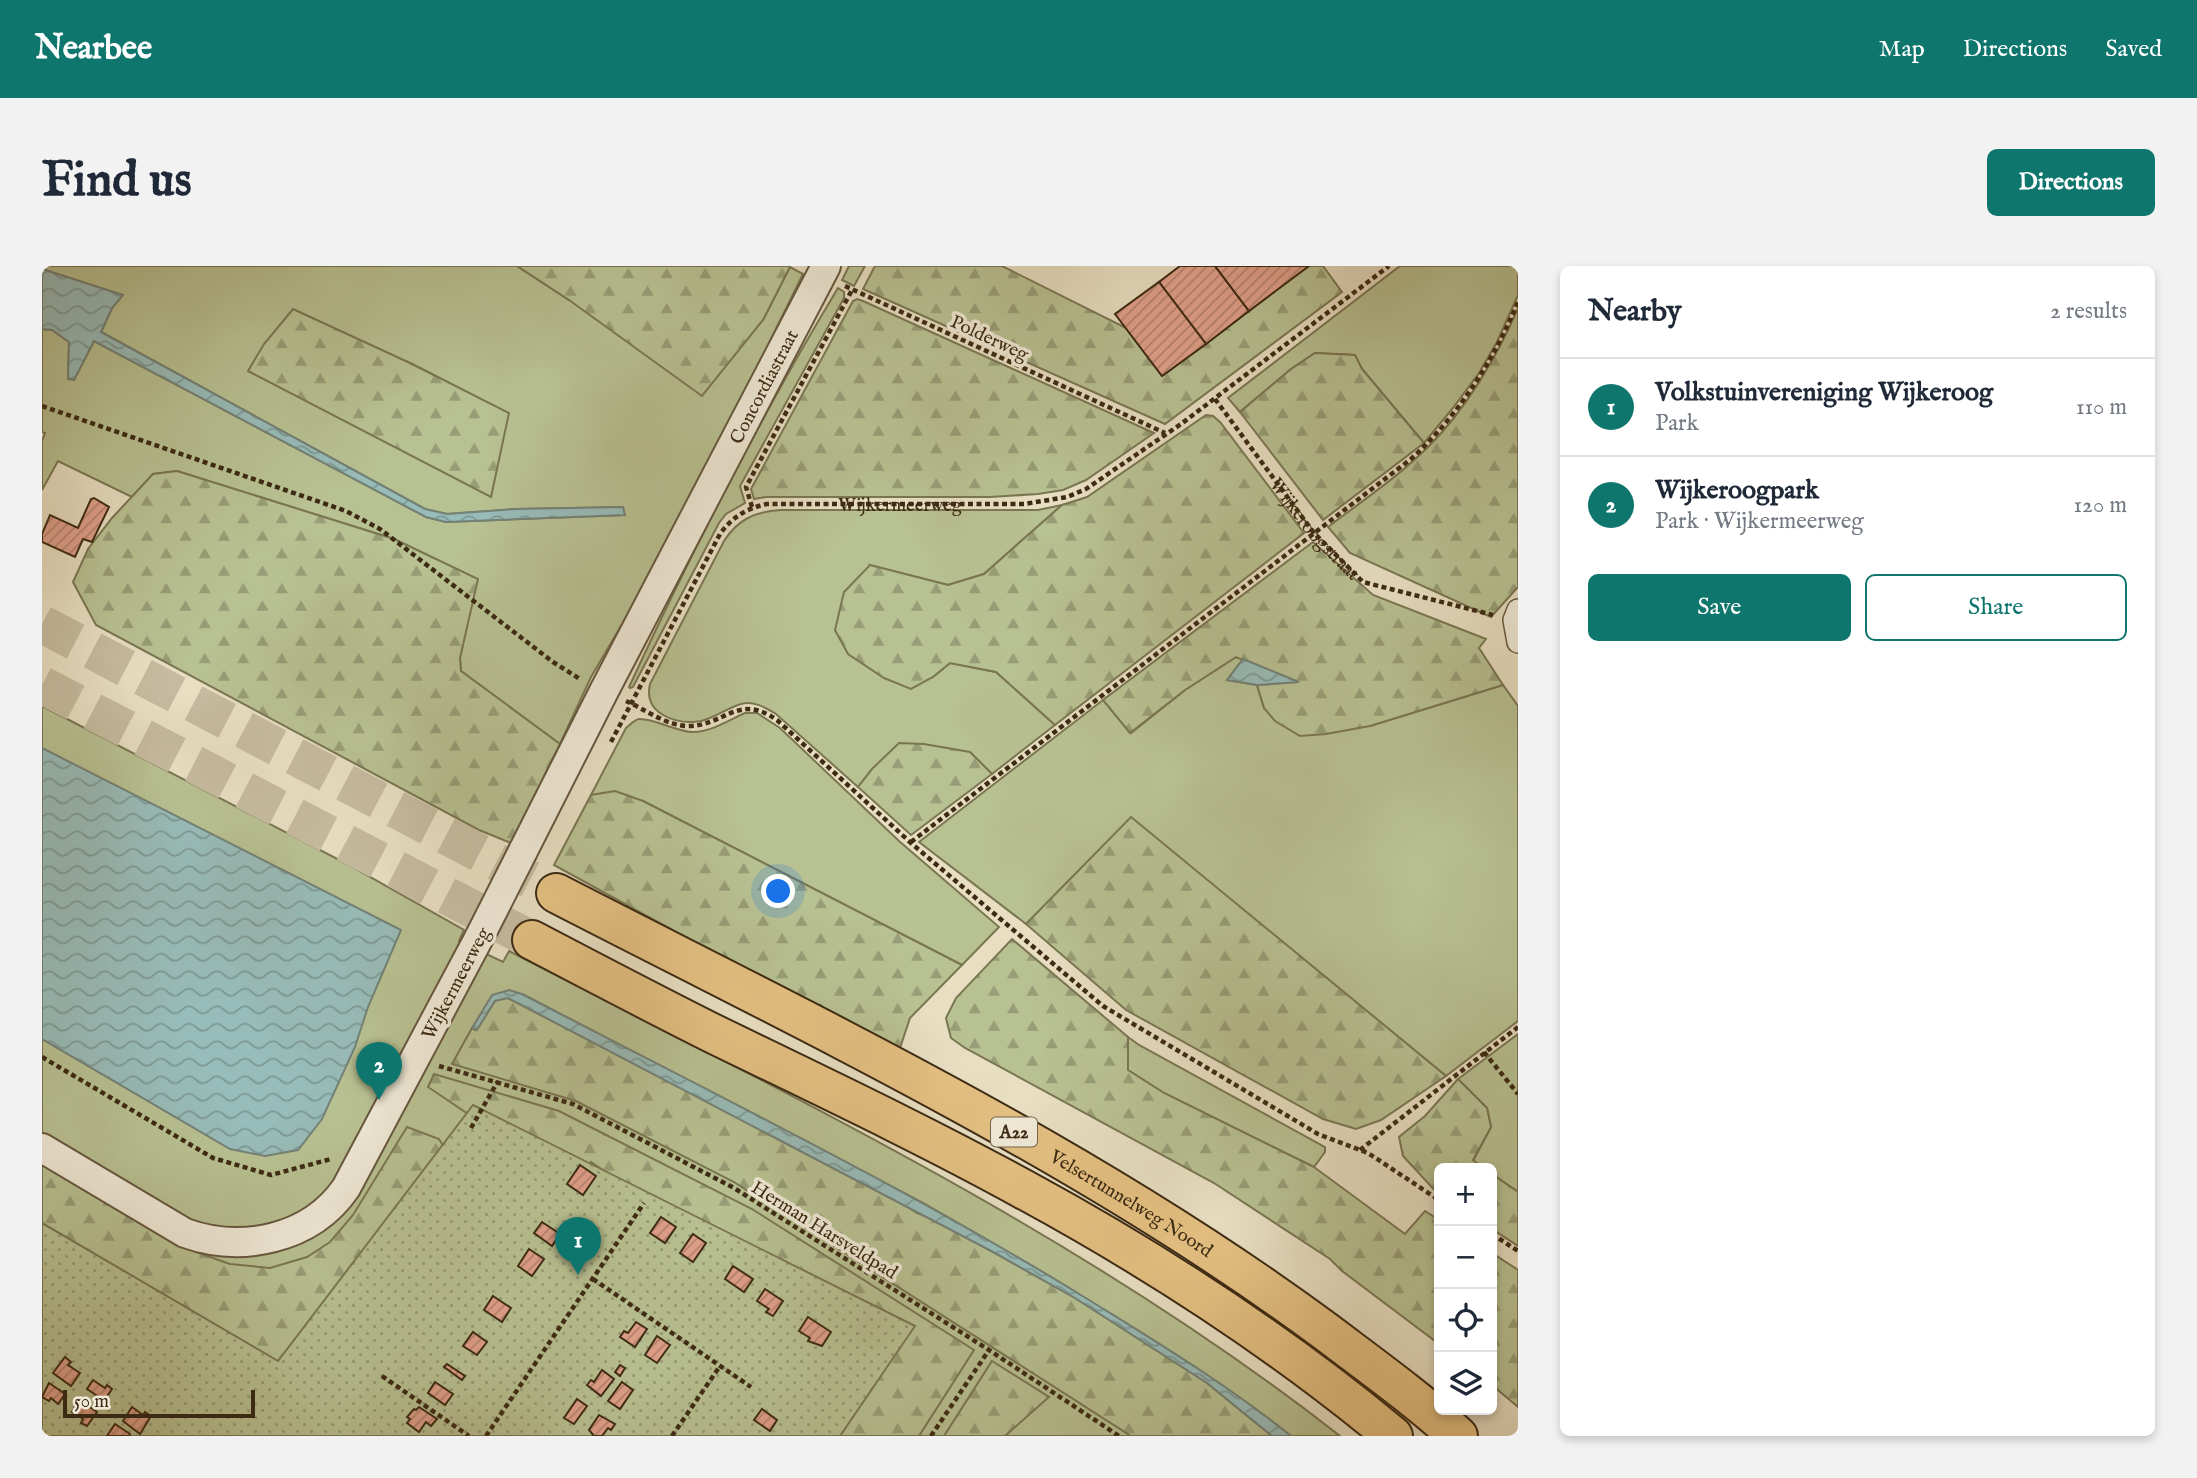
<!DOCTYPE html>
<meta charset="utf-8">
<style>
body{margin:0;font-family:"IM FELL English",serif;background:#f2f2f3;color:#1f2937}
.controls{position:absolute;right:21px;bottom:21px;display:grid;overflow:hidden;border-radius:10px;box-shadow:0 4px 10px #0003}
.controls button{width:63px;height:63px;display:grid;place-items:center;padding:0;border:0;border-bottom:2px solid #e0e1e3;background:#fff;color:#1f2937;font:35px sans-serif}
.scale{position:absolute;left:21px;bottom:18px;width:192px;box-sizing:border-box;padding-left:7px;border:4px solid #3c2a13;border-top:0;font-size:19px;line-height:24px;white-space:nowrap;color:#3c2a13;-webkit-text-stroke:5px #f0ead8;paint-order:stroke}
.you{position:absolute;left:737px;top:626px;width:24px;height:24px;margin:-18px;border:5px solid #fff;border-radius:50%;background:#1a73e8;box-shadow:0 0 0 10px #1a73e833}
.badge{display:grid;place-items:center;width:46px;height:46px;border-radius:50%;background:#0f766e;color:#fff;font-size:23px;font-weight:700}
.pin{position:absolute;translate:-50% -58px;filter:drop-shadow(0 2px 4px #0008)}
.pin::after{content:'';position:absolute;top:37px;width:24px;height:21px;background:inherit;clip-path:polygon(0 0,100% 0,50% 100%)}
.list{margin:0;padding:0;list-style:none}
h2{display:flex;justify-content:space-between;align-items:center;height:91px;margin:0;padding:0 28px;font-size:30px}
h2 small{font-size:23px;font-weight:400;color:#747a83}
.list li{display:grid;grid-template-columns:46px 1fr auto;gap:21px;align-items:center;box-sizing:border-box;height:98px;padding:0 28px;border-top:2px solid #e0e1e3}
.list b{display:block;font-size:26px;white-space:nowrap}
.list p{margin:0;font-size:23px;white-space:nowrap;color:#747a83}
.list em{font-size:23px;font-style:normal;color:#747a83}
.actions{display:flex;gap:14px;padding:21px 28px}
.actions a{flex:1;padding:16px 0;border:2px solid #0f766e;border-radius:10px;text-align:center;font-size:24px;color:#0f766e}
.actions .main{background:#0f766e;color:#fff}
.icon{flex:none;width:38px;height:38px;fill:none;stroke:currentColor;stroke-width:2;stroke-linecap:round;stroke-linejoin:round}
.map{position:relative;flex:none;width:1476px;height:1170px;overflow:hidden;border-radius:10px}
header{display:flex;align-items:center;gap:42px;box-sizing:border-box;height:98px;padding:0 35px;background:#0f766e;color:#fff}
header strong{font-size:33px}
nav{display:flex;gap:38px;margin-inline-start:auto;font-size:24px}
.intro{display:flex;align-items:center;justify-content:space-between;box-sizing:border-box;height:168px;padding:0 42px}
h1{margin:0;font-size:49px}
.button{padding:18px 32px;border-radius:10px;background:#0f766e;color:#fff;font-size:24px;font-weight:700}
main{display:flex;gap:42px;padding:0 42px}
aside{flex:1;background:#fff;border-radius:10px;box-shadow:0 4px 10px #0003}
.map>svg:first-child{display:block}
</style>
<header>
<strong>Nearbee</strong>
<nav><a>Map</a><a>Directions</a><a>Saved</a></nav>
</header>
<div class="intro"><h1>Find us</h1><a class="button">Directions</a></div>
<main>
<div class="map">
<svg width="1476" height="1170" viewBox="0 0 1476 1170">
<defs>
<pattern id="forest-firs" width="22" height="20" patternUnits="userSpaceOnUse" patternTransform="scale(1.75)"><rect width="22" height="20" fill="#b8c192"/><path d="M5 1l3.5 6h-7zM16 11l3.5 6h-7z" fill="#979d76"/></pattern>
<pattern id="garden-dots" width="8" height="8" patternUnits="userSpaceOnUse" patternTransform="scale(1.75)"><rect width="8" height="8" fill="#b8c192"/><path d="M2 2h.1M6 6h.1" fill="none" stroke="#979d76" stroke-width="1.8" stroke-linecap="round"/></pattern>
<pattern id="water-waves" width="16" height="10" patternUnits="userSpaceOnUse" patternTransform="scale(1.75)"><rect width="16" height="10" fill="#98bcb9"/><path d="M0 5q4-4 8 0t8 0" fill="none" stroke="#7d9995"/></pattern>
<pattern id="building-hatch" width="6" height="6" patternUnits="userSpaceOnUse" patternTransform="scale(1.75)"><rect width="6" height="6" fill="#e0a08a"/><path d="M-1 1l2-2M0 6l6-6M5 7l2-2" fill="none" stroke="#b78370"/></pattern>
</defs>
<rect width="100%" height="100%" fill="#e8dfc3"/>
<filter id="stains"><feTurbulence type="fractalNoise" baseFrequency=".00286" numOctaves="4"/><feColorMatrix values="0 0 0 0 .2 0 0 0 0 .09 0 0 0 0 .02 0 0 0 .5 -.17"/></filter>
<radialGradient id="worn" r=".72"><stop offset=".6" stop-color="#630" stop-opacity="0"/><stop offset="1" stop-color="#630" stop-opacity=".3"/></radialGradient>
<g fill="#b8c192" stroke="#7a7652" stroke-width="2" fill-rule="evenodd">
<path d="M0 0H475L527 34 721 54 748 1 761 8 700 132 602 321 549 411 518 478 419 405 418 392 435 313 352 273 135 205 111 208 90 231 16 195 0 224V175L3 167 0 166V63L10 64 27 76 26 113 32 114 52 75 384 251 404 256 582 249 581 241 474 243 405 248 383 243 59 66 70 42 80 29 0 3ZM368 97 466 147 449 230Z"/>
<path d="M807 0H823L812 20 800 14Z"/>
<path d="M1358 0H1476V29L1455 76 1437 107 1411 142 1382 177 1320 103 1313 89 1273 87 1249 103 1198 146 1186 132Z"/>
<path d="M796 22 802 26V32L698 220 703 237 684 248 677 257 591 421 588 422 587 421C650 285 718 151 796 22Z"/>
<path d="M1020 239 942 308 906 319 828 299 891 411 908 397 954 406 1013 459 950 508 928 486 831 502 816 521 734 448C724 442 711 434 699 438 685 442 673 452 659 455 634 459 601 448 608 418L682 275C696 253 713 246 738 244H996Z"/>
<path d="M1194 391 1201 393 1185 414 1215 419 1222 442 1328 460 1461 419 1476 440V755L1404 810 1089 552 984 658 877 576 1061 434 1089 467 1143 424Z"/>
<path d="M0 440 305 598 422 664 417 675 461 696 467 685C752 831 1044 971 1298 1170H1249L1162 1107 1108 1072 1004 1008 881 937 480 728 858 930 1241 1170H0Z"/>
<path d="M703 447H715L738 462 857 575 957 661 920 699 601 535 549 529 584 462C588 459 592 454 597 453 612 452 634 466 651 466 669 466 687 454 703 447Z"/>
<path d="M1476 768V926L1450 908V902H1441L1431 895 1449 861 1445 842 1416 813Z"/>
<path d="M1086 771 1097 779 1283 881V886L1272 901 1122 827 1086 804Z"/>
</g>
<g fill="url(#forest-firs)" stroke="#7a7652" stroke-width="2">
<path d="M475 0H746L748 1 721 54 660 130 527 34Z"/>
<path d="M833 0H960L1136 88 1267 0H1281L1300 26 1123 158 821 23Z"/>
<path d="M815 33 821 35 1112 167 1044 214 1021 224 996 228 948 231H724L712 233 709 223 811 35Z"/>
<path d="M1476 42V321L1449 351 1308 287 1286 261C1320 235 1356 211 1386 181 1423 145 1456 89 1476 42Z"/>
<path d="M251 43 368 97 467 147 449 231 206 105 222 78Z"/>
<path d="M1273 87 1313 89 1320 103 1382 177 1281 254 1198 146 1249 103Z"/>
<path d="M1164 149 1171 150 1178 156 1262 267 1013 459 954 406 908 397 891 411 869 423 842 412 806 388 793 364 802 326 828 299 906 319 942 308 1020 239 1045 231Z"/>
<path d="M135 205 352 273 436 313 418 392 419 405 518 478 469 577 437 564 54 359 31 316 46 283 70 252 111 208Z"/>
<path d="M1271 276 1331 329 1444 373 1437 382 1461 419 1328 460 1284 468 1258 470 1233 455 1222 442 1215 419 1255 416 1194 391 1143 424 1088 467 1061 434Z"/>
<path d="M857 477 882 478 928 486 950 508 869 569 816 521 831 502Z"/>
<path d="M573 525 601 535 920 699 868 752 856 788 512 599 549 529Z"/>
<path d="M1089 551 1404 810 1339 854 1314 863 1281 853 1084 744 984 658Z"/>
<path d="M970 673 1086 771V804L1122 827 1272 901 1363 968 1383 945 1397 954V1078L1300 1005 1288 993 1172 917 923 782 909 772 904 752 914 732Z"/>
<path d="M460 732H466L855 934 875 947 892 953 1033 1032 1165 1117 1230 1170H1089L692 916 534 835 410 798 430 762 433 764 453 735Z"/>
<path d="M392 808 517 845 710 943 932 1084 877 1170H733L800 1070 549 896 364 1170H322L432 852 386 821Z"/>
<path d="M1416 813 1445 842 1449 861 1431 894 1441 902H1397V929L1361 890 1357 871 1383 850Z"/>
<path d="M365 861 397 873 416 904 292 1170 0 987V898L154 986 188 998 228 1002 265 991 288 976 311 949Z"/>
<path d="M1450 908 1476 926V980L1450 963Z"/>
<path d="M1450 987 1476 1004V1141L1450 1119Z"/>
<path d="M950 1095 1007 1131 963 1170H902Z"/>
</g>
<path fill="url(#garden-dots)" stroke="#7a7652" stroke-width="2" d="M431 839 873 1060 798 1170H0V957L236 1095Z"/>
<g fill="url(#water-waves)" stroke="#738277" stroke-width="2">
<path d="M0 3 81 29 70 42 59 66 383 243 405 248 474 243 581 241 583 249 404 256 384 251 52 75 32 114 26 112 27 76 10 64 0 63Z"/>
<path d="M1201 393 1257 416 1215 419 1185 414Z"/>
<path d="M0 482 359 664 326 741 313 781 280 853 256 884 223 890 188 883 0 773Z"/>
<path d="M467 724 480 728C670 827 864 921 1047 1034 1116 1077 1186 1119 1249 1170H1230L1165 1117 1033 1032 953 987 466 732 453 735 435 764 430 762 450 729Z"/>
</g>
<g fill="url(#building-hatch)" stroke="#3c2a13" stroke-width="2">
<path d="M1138 0H1173L1207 45 1164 78 1117 16Z"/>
<path d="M1173 0H1267L1207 45Z"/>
<path d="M1117 16 1164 78 1120 110 1073 48Z"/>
<path d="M52 232 67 241 50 276 41 273 33 291 0 276V268L8 249 36 262 49 233Z"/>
<path d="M538 899 554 910 541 929 525 918Z"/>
<path d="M619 951 634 961 623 977 608 967Z"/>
<path d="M500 956 518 968 510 980 492 967Z"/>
<path d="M651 968 664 977 651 996 638 987Z"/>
<path d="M487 983 502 993 490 1010 476 1000Z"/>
<path d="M691 1000 711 1013 702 1026 683 1013Z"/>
<path d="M723 1023 741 1035 731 1050 724 1046 727 1043 715 1035Z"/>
<path d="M451 1030 469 1042 460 1056 442 1044Z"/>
<path d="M766 1051 789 1066 780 1080 766 1075 768 1072 757 1065Z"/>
<path d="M594 1056 605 1063 593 1081 578 1071 582 1065 586 1067Z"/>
<path d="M431 1066 445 1076 435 1089 421 1080Z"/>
<path d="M615 1070 628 1079 615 1097 603 1089Z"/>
<path d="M23 1091 29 1096 26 1099 38 1107 29 1120 11 1107Z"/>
<path d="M405 1098 423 1110 420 1114 402 1101Z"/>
<path d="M578 1099 583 1102 578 1110 573 1106Z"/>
<path d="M560 1104 572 1113 559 1130 545 1119 549 1114 552 1116Z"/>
<path d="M51 1114 63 1122 65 1119 70 1123 60 1138 55 1134 57 1131 45 1123Z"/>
<path d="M393 1116 411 1128 403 1139 386 1127Z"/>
<path d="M580 1116 591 1124 578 1143 566 1135Z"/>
<path d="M7 1117 23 1128 16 1138 9 1132 7 1135 0 1131Z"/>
<path d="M535 1133 545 1140 532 1158 522 1152Z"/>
<path d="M37 1134 55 1146 45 1160 39 1157 41 1153 30 1146Z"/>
<path d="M90 1141 101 1149 103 1146 109 1150 98 1168 81 1155Z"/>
<path d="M377 1141 395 1153 389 1160 384 1156 377 1166 365 1157 368 1153 365 1151 372 1143 374 1144Z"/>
<path d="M720 1143 735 1154 728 1165 712 1154Z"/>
<path d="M557 1149 573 1158 569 1164 566 1162 560 1170H552L547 1164Z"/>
<path d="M73 1158 88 1168 87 1170H65Z"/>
</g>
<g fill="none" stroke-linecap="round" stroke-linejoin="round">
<g stroke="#c6bba0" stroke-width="38" stroke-dasharray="38 19" stroke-linecap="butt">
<path d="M0 358 514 627"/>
<path d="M0 419 490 674"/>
</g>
<g stroke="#67573f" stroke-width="24">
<path id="minor" d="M1476 344 1472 354 1476 376"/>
</g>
<g stroke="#67573f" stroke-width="32">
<g id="tertiary">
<path id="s3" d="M481 585 562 425 784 0"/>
<path d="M0 882 143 967C199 987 268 974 304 922L438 670"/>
</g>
</g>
<g stroke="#3c2a13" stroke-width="42">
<g id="motorway">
<path id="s4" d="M514 627C776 762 1045 889 1283 1065 1328 1099 1374 1132 1416 1170"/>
<path d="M490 674C551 706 612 738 674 769 777 819 881 868 981 923 1110 993 1238 1076 1351 1170"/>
</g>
</g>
<g stroke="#3c2a13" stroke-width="4.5" stroke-dasharray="5 3.5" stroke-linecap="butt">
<path d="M803 20 1123 167"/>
<path id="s1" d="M1173 133 1272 267 1321 316 1451 349"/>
<path d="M0 140 304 245 338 263 511 396 538 413"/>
<path d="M710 241 704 221 810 24"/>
<path d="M584 435C602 443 624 459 644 460 683 461 695 426 735 454L869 577 1061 740 1276 868 1326 887 1397 934"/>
<path id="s2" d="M569 476 678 268C690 251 705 242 725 238H982L1025 231 1044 223 1139 158 1347 0"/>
<path d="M869 576 1369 193C1416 150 1452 94 1476 36"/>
<path d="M1442 786 1476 828"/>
<path d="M0 791 171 892 229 909 289 893"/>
<path d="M397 800 531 838 692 922 947 1084 1077 1170"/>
<path d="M429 862 456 815"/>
<path d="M1318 884 1476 761"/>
<path d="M1450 968 1476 985"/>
<path d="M551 1013 709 1121"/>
<path d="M340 1110 427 1170"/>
<path d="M444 1170 602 937"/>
<path d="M630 1170 678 1100"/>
<path d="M889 1170 947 1084"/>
</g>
<use href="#minor" stroke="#f0ead8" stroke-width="21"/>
<use href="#tertiary" stroke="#f0ead8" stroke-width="28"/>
<use href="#motorway" stroke="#e4c082" stroke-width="38"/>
<g stroke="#67573f" stroke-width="32" stroke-linecap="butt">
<path id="tertiary-bridge" d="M438 670 481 585"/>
</g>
<use href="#tertiary-bridge" stroke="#f0ead8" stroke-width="28"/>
</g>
<g text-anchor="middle" stroke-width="7" stroke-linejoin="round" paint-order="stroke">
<rect fill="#f0ead8" stroke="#72644e" stroke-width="2" x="949" y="851.5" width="46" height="29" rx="5"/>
<g font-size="18" font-weight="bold" fill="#3c2a13">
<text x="972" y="872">A22</text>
</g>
<g font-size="19" fill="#3c2a13" stroke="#f0ead8">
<text transform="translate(948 71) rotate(25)" y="7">Polderweg</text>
<text dy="7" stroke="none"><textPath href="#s3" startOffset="523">Concordiastraat</textPath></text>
<text dy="7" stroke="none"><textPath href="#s2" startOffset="425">Wijkermeerweg</textPath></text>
<text dy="7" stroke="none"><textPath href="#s1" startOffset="164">Wijkeroogstraat</textPath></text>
<text transform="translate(413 717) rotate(-62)" y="7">Wijkermeerweg</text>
<text dy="7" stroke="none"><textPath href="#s4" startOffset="654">Velsertunnelweg Noord</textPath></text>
<text transform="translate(783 963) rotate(32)" y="7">Herman Harsveldpad</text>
</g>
</g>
<rect width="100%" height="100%" filter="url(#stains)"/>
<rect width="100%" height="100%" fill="url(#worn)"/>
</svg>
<div class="controls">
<button>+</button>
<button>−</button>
<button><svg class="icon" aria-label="locate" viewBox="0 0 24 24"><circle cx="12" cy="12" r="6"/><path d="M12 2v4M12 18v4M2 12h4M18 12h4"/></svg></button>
<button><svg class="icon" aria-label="layers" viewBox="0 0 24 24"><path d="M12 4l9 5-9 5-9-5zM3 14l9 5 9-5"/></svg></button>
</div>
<div class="scale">50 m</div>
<div class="you"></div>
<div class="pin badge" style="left:536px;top:1009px">1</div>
<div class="pin badge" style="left:337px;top:834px">2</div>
</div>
<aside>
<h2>Nearby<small>2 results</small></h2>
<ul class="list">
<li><span class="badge">1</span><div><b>Volkstuinvereniging Wijkeroog</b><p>Park</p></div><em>110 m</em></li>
<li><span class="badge">2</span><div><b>Wijkeroogpark</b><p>Park · Wijkermeerweg</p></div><em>120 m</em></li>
</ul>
<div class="actions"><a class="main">Save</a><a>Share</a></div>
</aside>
</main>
